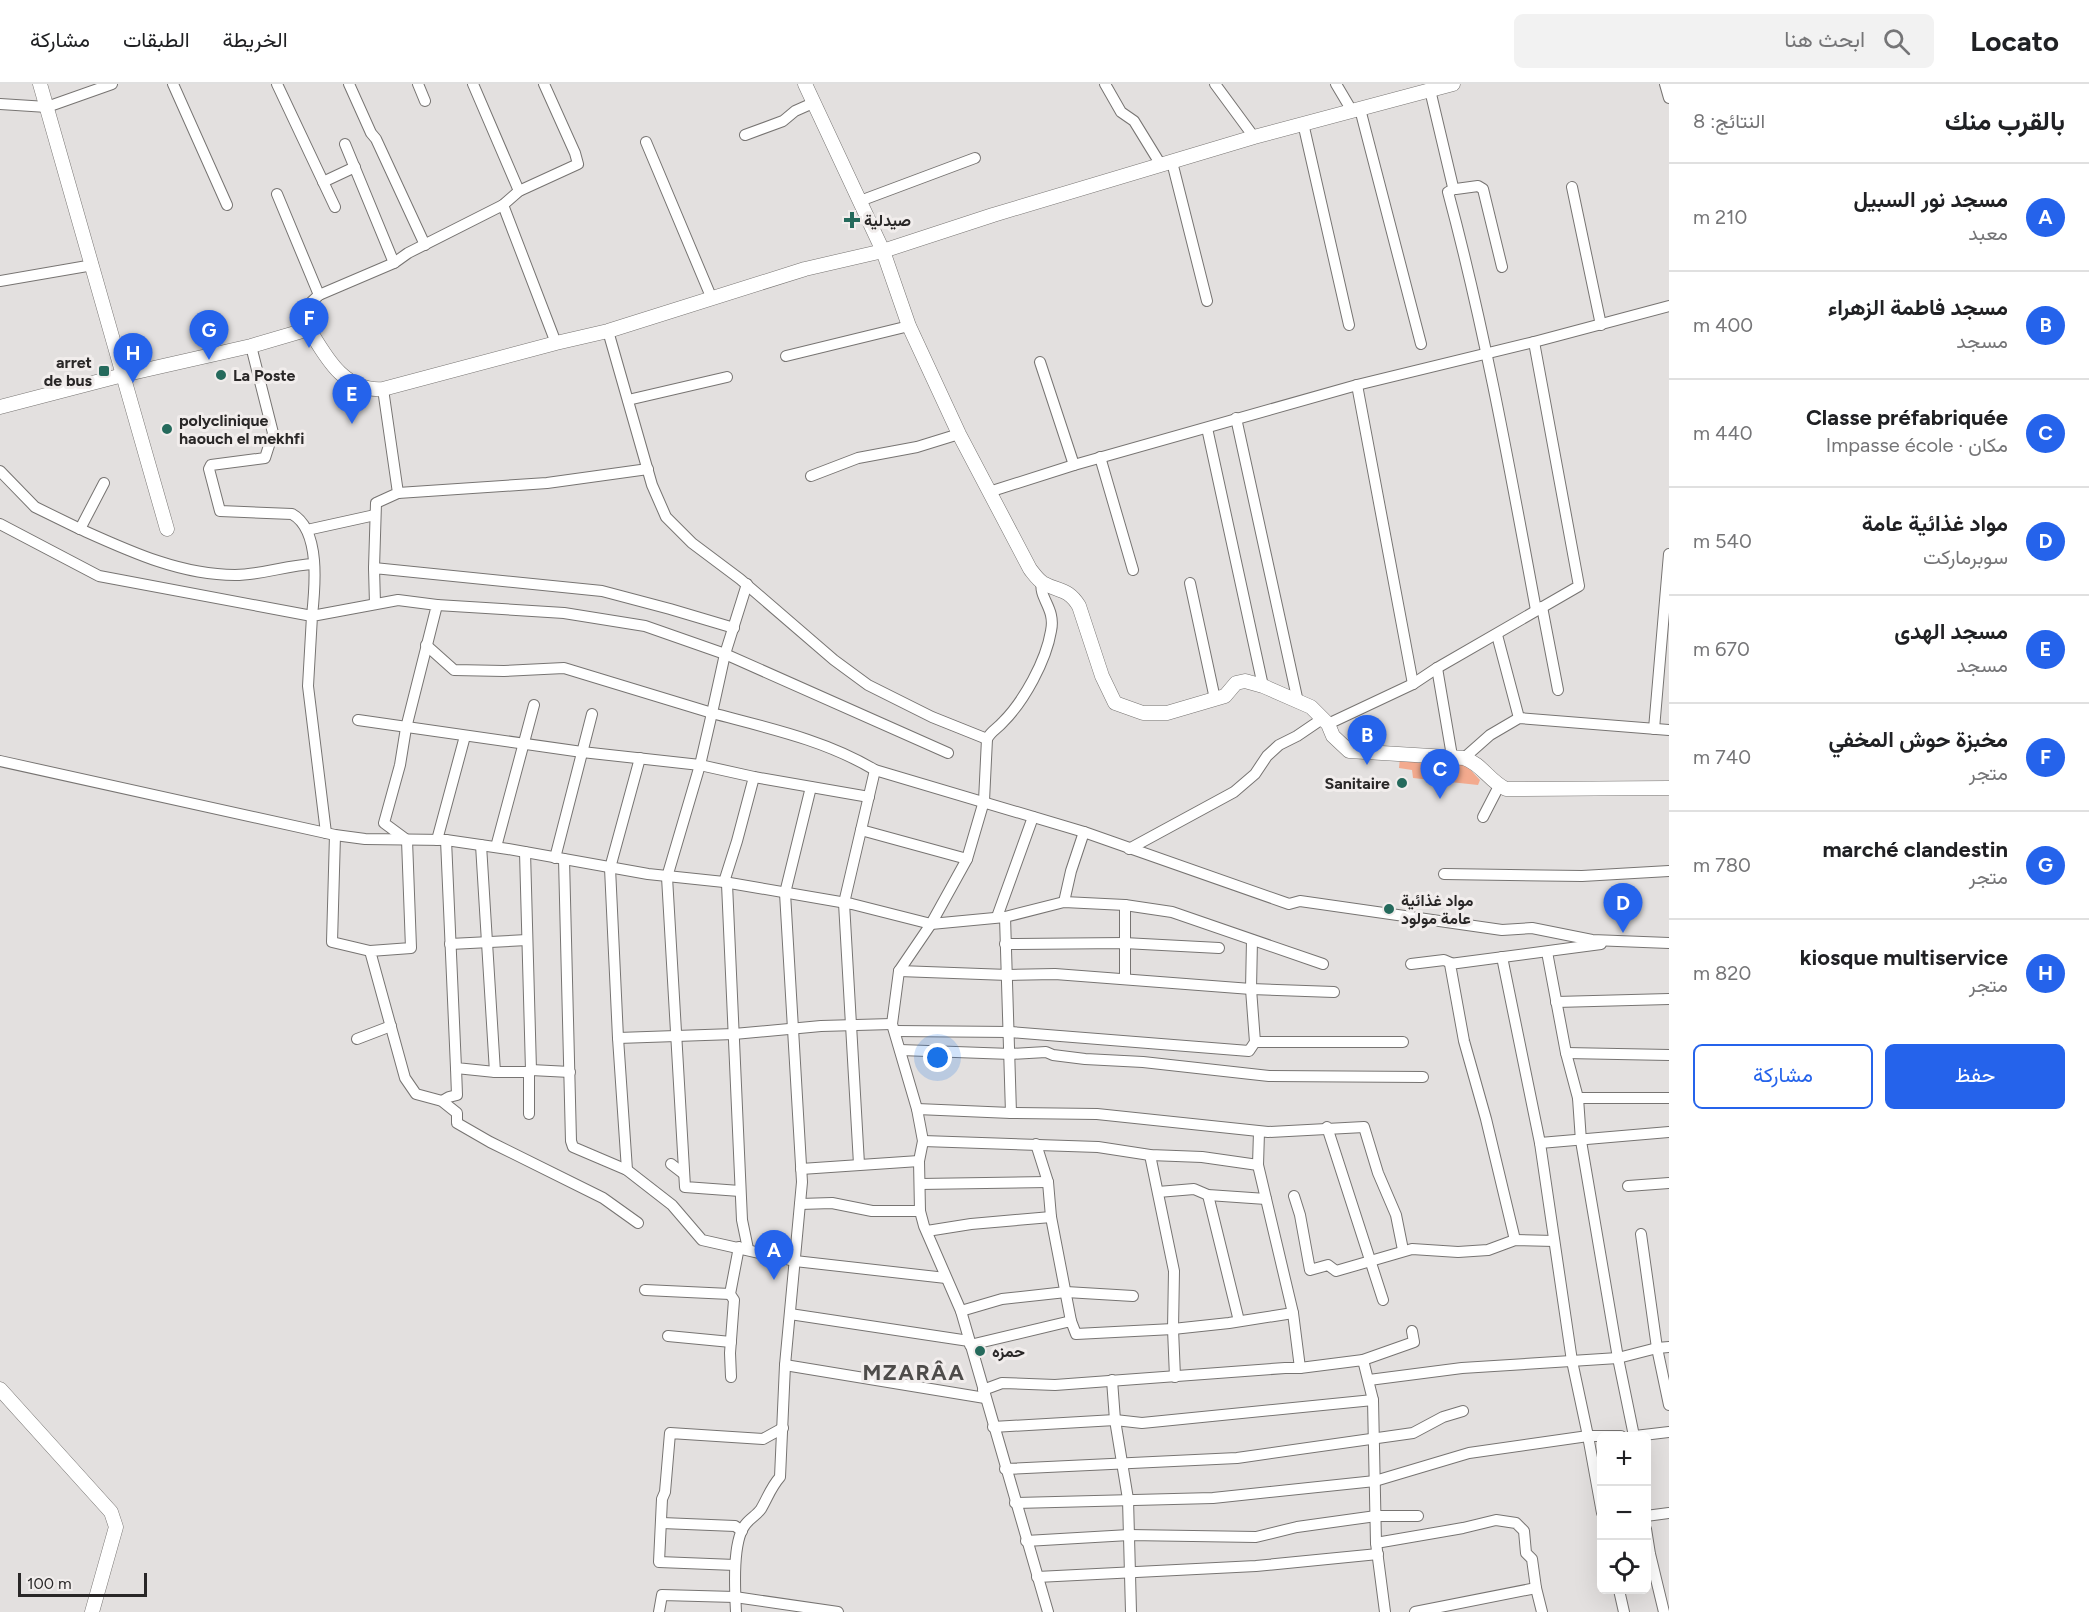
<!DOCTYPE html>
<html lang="ar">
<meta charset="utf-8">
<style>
body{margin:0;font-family:Figtree,Vazirmatn,sans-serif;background:#f2f2f2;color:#202124;direction:rtl}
.controls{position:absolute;right:18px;bottom:18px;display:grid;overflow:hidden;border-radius:9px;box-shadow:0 6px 24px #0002}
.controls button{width:54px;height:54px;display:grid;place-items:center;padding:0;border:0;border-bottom:2px solid #e0e0e0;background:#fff;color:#202124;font:30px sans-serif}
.scale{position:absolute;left:18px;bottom:15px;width:129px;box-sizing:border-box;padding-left:6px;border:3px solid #292727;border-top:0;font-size:16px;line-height:21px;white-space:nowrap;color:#292727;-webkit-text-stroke:4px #f1edec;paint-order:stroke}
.you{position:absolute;left:938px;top:974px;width:21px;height:21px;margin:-15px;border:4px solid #fff;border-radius:50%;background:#1a73e8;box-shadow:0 0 0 9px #1a73e833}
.badge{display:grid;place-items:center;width:39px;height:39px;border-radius:50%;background:#2563eb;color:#fff;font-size:20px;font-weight:700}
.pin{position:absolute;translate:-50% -50px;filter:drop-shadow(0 2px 3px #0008)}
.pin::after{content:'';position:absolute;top:32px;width:21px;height:18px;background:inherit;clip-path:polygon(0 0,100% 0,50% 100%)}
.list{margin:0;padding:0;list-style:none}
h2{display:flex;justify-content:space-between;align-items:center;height:78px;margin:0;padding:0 24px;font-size:26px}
h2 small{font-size:20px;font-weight:400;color:#757577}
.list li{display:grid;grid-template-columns:39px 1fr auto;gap:18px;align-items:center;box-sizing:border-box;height:108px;padding:0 24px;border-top:2px solid #e0e0e0}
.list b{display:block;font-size:22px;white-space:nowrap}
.list p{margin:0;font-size:20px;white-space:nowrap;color:#757577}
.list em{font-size:20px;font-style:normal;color:#757577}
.actions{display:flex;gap:12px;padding:18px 24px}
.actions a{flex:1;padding:14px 0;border:2px solid #2563eb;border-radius:9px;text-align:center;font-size:21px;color:#2563eb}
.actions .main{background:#2563eb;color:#fff}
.icon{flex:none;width:33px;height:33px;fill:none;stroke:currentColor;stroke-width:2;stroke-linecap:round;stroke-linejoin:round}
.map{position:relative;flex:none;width:1669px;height:1528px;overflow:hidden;direction:ltr}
header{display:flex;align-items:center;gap:36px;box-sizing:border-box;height:84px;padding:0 30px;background:#fff;border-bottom:2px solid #e0e0e0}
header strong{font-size:28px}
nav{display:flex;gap:33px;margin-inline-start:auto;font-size:21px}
.search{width:420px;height:54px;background:#f2f2f2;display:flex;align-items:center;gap:15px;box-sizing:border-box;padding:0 21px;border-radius:9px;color:#757577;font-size:22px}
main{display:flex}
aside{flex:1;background:#fff}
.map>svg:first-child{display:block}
</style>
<header>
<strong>Locato</strong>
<div class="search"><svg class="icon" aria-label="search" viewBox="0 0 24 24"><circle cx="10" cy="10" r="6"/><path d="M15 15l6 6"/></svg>ابحث هنا</div>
<nav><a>الخريطة</a><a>الطبقات</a><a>مشاركة</a></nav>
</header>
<main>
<aside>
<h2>بالقرب منك<small>النتائج: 8</small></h2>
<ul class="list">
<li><span class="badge">A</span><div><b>مسجد نور السبيل</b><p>معبد</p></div><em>210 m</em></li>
<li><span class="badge">B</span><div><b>مسجد فاطمة الزهراء</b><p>مسجد</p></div><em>400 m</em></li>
<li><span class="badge">C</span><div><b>Classe préfabriquée</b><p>مكان · Impasse école</p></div><em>440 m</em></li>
<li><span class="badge">D</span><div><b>مواد غذائية عامة</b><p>سوبرماركت</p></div><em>540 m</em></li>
<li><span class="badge">E</span><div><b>مسجد الهدى</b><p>مسجد</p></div><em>670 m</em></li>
<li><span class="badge">F</span><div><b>مخبزة حوش المخفي</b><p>متجر</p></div><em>740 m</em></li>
<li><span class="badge">G</span><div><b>marché clandestin</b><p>متجر</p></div><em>780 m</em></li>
<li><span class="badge">H</span><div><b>kiosque multiservice</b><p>متجر</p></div><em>820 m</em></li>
</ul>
<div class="actions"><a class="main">حفظ</a><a>مشاركة</a></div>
</aside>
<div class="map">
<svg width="1669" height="1528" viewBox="0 0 1669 1528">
<rect width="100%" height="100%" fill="#e3e0df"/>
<path fill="#f3aa8e" d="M1400 674H1415L1418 679 1425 675 1466 681 1480 696 1478 701 1413 694 1412 686 1399 684Z"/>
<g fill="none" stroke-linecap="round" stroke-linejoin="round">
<g stroke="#777472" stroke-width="12">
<g id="street">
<path d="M173 0 227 121"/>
<path d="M277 0 335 123"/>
<path d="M349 0 371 49 376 55 425 161"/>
<path d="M418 0 425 17"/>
<path d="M473 0 519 107"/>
<path d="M1105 0 1121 28 1134 37 1161 81"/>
<path d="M1215 0 1254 53"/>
<path d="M1336 0 1352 27"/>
<path d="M1665 0 1669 14"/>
<path d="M1430 6 1453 103 1456 105 1478 102 1483 105 1502 183"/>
<path d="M0 20 47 23 112 0"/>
<path d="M1360 25 1421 260"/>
<path d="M1303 39 1349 241"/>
<path d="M745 51 783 37 795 27 813 19"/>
<path d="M646 58 712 215"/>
<path d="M345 60 394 179"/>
<path d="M1172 78 1207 217"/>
<path d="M323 98 355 83"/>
<path d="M1572 103 1601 241"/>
<path d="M1454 105 1448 108C1485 246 1510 386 1536 526"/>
<path d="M277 110 319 211"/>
<path d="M860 117 975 74"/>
<path d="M503 121 556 259"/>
<path d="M0 197 93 181"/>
<path d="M309 245 307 222 319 211 394 179 408 169 503 121 519 107 578 80 575 69 544 0"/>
<path d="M608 247 652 401 666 433 692 459 740 495 834 576 868 601 932 633 987 655"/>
<path d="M786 272 909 242"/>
<path d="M1040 278 1074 381"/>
<path d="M1357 301 1413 600"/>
<path d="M628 316 727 293"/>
<path d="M1236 334 1298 618"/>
<path d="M1207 344 1263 602"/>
<path d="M1100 373 1133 486"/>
<path d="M0 387 35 423 80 445"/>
<path d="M811 392 858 374 917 363 959 350"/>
<path d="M104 399 80 445C129 467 180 491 235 491 262 491 287 481 314 480"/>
<path d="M989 408 1074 381 1357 301 1534 258 1669 222"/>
<path d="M398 409 547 399 648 385"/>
<path d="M0 440 99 492 312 532C315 504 321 446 292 430L220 427 209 385 211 381 265 374 273 349 251 262"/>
<path d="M307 446 375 431"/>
<path d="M374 484 376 419 398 409 383 305"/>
<path d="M1042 498C1038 514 1056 524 1051 547 1046 577 1024 617 1003 638 997 645 991 647 987 655L984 717 967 775 931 840 899 887 892 940 917 1025 923 1057 919 1077 920 1127 924 1142 961 1227 1048 1528"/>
<path d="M1190 499 1215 615"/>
<path d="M747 500 725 570 712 629C768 644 825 656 875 686L1084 748 1289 820 1300 817 1502 846 1532 844 1592 856 1669 859"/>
<path d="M375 520 374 484 602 507 670 525 734 544"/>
<path d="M437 521 564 529 645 542 725 570 948 669"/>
<path d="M1542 523 1558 606"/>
<path d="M1497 551 1519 634"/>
<path d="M426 561 454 586 504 587 564 584 712 629 700 681 667 793 685 1103 740 1107"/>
<path d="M1437 584 1452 672"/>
<path d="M358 636 582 668 700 681 754 693 869 713"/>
<path d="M1328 640 1413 600 1437 584 1579 502 1534 258"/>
<path d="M1654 645 1669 470"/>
<path d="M1464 674 1490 651 1519 634 1669 646"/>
<path d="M0 677 335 751 365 755 446 756 508 765 648 790 724 798 852 820 931 840 1005 833 1064 818 1125 821 1172 828 1323 880"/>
<path d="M1483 733 1499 702"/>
<path d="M861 746 967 775"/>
<path d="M326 749 308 602 312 532 398 516 437 521 406 644 400 681 384 739 407 756 411 864 370 867 405 994 416 1010 442 1017 457 1029V1039L490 1058 603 1114 638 1139"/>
<path d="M335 751 332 858 370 867"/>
<path d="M437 756 465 652"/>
<path d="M446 756 456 984 495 988"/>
<path d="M481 761 495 988H529L531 986 525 768"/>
<path d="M496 763 534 621"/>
<path d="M1129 765 1234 708 1255 690 1267 672 1279 661 1297 652 1322 635"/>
<path d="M555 774 592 630"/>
<path d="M564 775 571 1057 573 1063 627 1086 672 1121 702 1156 795 1177 946 1194"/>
<path d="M1444 790 1582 792 1669 787"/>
<path d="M724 798 737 757 754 693"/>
<path d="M727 800 742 1136 748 1165"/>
<path d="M1064 818 1071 787 1084 748"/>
<path d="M997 833 1033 733"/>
<path d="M1005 833 1011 1029"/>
<path d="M450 860 527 856"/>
<path d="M1005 860 1124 859 1219 864"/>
<path d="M1547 868 1566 969 1578 1014 1581 1057 1618 1274 1634 1352"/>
<path d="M1502 873 1540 1059 1572 1277 1588 1352 1602 1429"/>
<path d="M1411 880 1444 876 1451 879"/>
<path d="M899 887 1008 891 1055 890 1251 905 1334 908"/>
<path d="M1125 894V821"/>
<path d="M1556 918 1669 915"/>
<path d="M895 947 1010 948 1249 967 1255 958 1251 905 1252 856"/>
<path d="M618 954 734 950 821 942 892 940"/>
<path d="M357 955 391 942"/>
<path d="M1255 958H1403"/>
<path d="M900 966 1011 970 1046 968 1053 971 1085 975 1143 978 1269 992 1423 993"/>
<path d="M1566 969 1669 971"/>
<path d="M531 986 570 988"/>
<path d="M529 988V1030"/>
<path d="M1578 1014H1669"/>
<path d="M442 1017 449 1013 457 1011 456 984"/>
<path d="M917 1025 1011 1029 1097 1030 1268 1048 1364 1043 1378 1089 1396 1131 1403 1166"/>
<path d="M1327 1043 1383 1216"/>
<path d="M1259 1048 1258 1081 1293 1229 1300 1284"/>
<path d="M923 1057 1098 1063 1150 1071 1202 1073 1258 1081"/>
<path d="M1540 1059 1669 1048"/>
<path d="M1036 1060 1048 1098 1051 1133 1071 1237"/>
<path d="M1150 1071 1174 1187 1173 1245 1175 1293"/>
<path d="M671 1080 684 1090"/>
<path d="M859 1080 844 819 875 686"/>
<path d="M801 1085 919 1077"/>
<path d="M627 1086 618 954 610 784 640 674"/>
<path d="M920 1100 1048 1098"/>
<path d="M1628 1102 1669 1099"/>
<path d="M1158 1108 1194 1105 1208 1111 1266 1115"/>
<path d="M1208 1111 1239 1237"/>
<path d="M1294 1112 1300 1131 1310 1186 1328 1181 1336 1187 1412 1165 1458 1168 1488 1166 1515 1156 1554 1157"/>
<path d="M800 1120 832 1119 872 1127H920"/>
<path d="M927 1147 971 1140 1051 1133"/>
<path d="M1641 1150 1657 1264 1669 1321"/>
<path d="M1515 1156 1486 1035 1464 957 1450 880 1601 860"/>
<path d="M645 1206 730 1210"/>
<path d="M961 1227 1002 1215 1066 1208 1133 1212"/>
<path d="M790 1230 969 1257"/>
<path d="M668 1252 731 1258"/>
<path d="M970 1261 1071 1237 1076 1250 1173 1245 1229 1239 1293 1229"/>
<path d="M1363 1276 1414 1258 1412 1247"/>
<path d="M785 1281 985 1314"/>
<path d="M731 1293 730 1269 734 1216 730 1210 739 1163"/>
<path d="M1112 1296 1115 1336 1128 1415 1131 1528"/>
<path d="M1369 1296 1462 1284 1618 1274 1657 1264 1669 1263"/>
<path d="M983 1306 1002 1299 1055 1301 1285 1284H1300L1363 1276 1373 1316 1376 1459 1385 1528"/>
<path d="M993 1343 1115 1336 1142 1339 1373 1316"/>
<path d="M1635 1352 1669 1348"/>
<path d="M1005 1385 1237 1374 1413 1349 1443 1333 1463 1327"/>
<path d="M1015 1419 1213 1414 1375 1397 1469 1369 1588 1352H1621"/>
<path d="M1646 1432 1669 1429"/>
<path d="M662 1439 735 1442 742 1447"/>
<path d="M1646 1445 1650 1470 1664 1528"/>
<path d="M1026 1457 1129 1451 1256 1453 1297 1443 1376 1432H1418"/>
<path d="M1376 1459 1463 1444 1496 1436 1516 1439 1524 1447 1526 1469 1532 1475 1536 1504 1542 1528"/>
<path d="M735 1481 659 1478 662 1415 665 1408 670 1349 763 1355 783 1344"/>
<path d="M1037 1493 1256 1482 1378 1470"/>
<path d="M1619 1506 1624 1528"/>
<path d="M659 1528 662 1511 735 1513 838 1528"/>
<path d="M736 1528C735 1507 732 1458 745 1441 749 1435 757 1431 761 1425 768 1413 771 1403 780 1393L785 1281 802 1098 785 809 811 703"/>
<path d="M1415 1528 1536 1504"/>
</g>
</g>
<g stroke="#777472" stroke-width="15">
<g id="secondary">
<path d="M40 0 123 291 251 262 309 245C326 273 344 308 383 305L556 259 608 247 805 185 883 167 993 131 1254 53 1453 0"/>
<path d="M805 0 883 167 909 242 959 350 1030 485C1034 490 1038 496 1043 499 1059 508 1068 504 1079 522L1102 592 1115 619 1143 629H1167L1225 612 1236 599 1245 597 1263 602 1311 623 1328 640 1333 652 1349 667 1464 674C1482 680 1489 697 1506 705L1669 704"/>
<path d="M0 323 123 291 167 445"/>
<path d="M0 1305 111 1428 116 1443 92 1528"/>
</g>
</g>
<use href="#street" stroke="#fff" stroke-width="10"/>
<use href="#secondary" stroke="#fff" stroke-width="14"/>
</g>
<g fill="#256a5c" stroke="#f1edec" stroke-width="2">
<path d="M849 127h6v6h6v6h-6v6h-6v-6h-6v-6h6z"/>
<rect x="98" y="281" width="12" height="12" rx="3"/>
<circle cx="221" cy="291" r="6"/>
<circle cx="167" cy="345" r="6"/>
<circle cx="1402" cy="699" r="6"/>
<circle cx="1389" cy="825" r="6"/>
<circle cx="980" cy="1267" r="6"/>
</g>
<g text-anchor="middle" stroke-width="6" stroke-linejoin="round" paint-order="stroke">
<g font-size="16" font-weight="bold" fill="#292727" stroke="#f1edec" text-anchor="start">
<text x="864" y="142">صيدلية</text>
<text x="92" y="284" text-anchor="end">arret<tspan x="92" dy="18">de bus</tspan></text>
<text x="233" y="297">La Poste</text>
<text x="179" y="342">polyclinique<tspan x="179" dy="18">haouch el mekhfi</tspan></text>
<text x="1390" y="705" text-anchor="end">Sanitaire</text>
<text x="1401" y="822">مواد غذائية<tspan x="1401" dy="18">عامة مولود</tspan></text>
<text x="992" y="1273">حمزه</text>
</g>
<g font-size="22" font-weight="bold" letter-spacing="1.5" fill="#4e4c4a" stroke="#f1edec">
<text x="914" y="1296">MZARÂA</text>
</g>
</g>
</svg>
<div class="controls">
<button>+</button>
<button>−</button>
<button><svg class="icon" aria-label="locate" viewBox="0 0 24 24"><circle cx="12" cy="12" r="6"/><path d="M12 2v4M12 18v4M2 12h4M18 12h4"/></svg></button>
</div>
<div class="scale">100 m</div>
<div class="you"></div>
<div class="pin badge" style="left:774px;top:1196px">A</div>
<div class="pin badge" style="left:1367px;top:681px">B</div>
<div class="pin badge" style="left:1440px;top:715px">C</div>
<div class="pin badge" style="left:1623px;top:849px">D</div>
<div class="pin badge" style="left:352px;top:340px">E</div>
<div class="pin badge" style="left:309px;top:264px">F</div>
<div class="pin badge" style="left:209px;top:276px">G</div>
<div class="pin badge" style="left:133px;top:299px">H</div>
</div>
</main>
